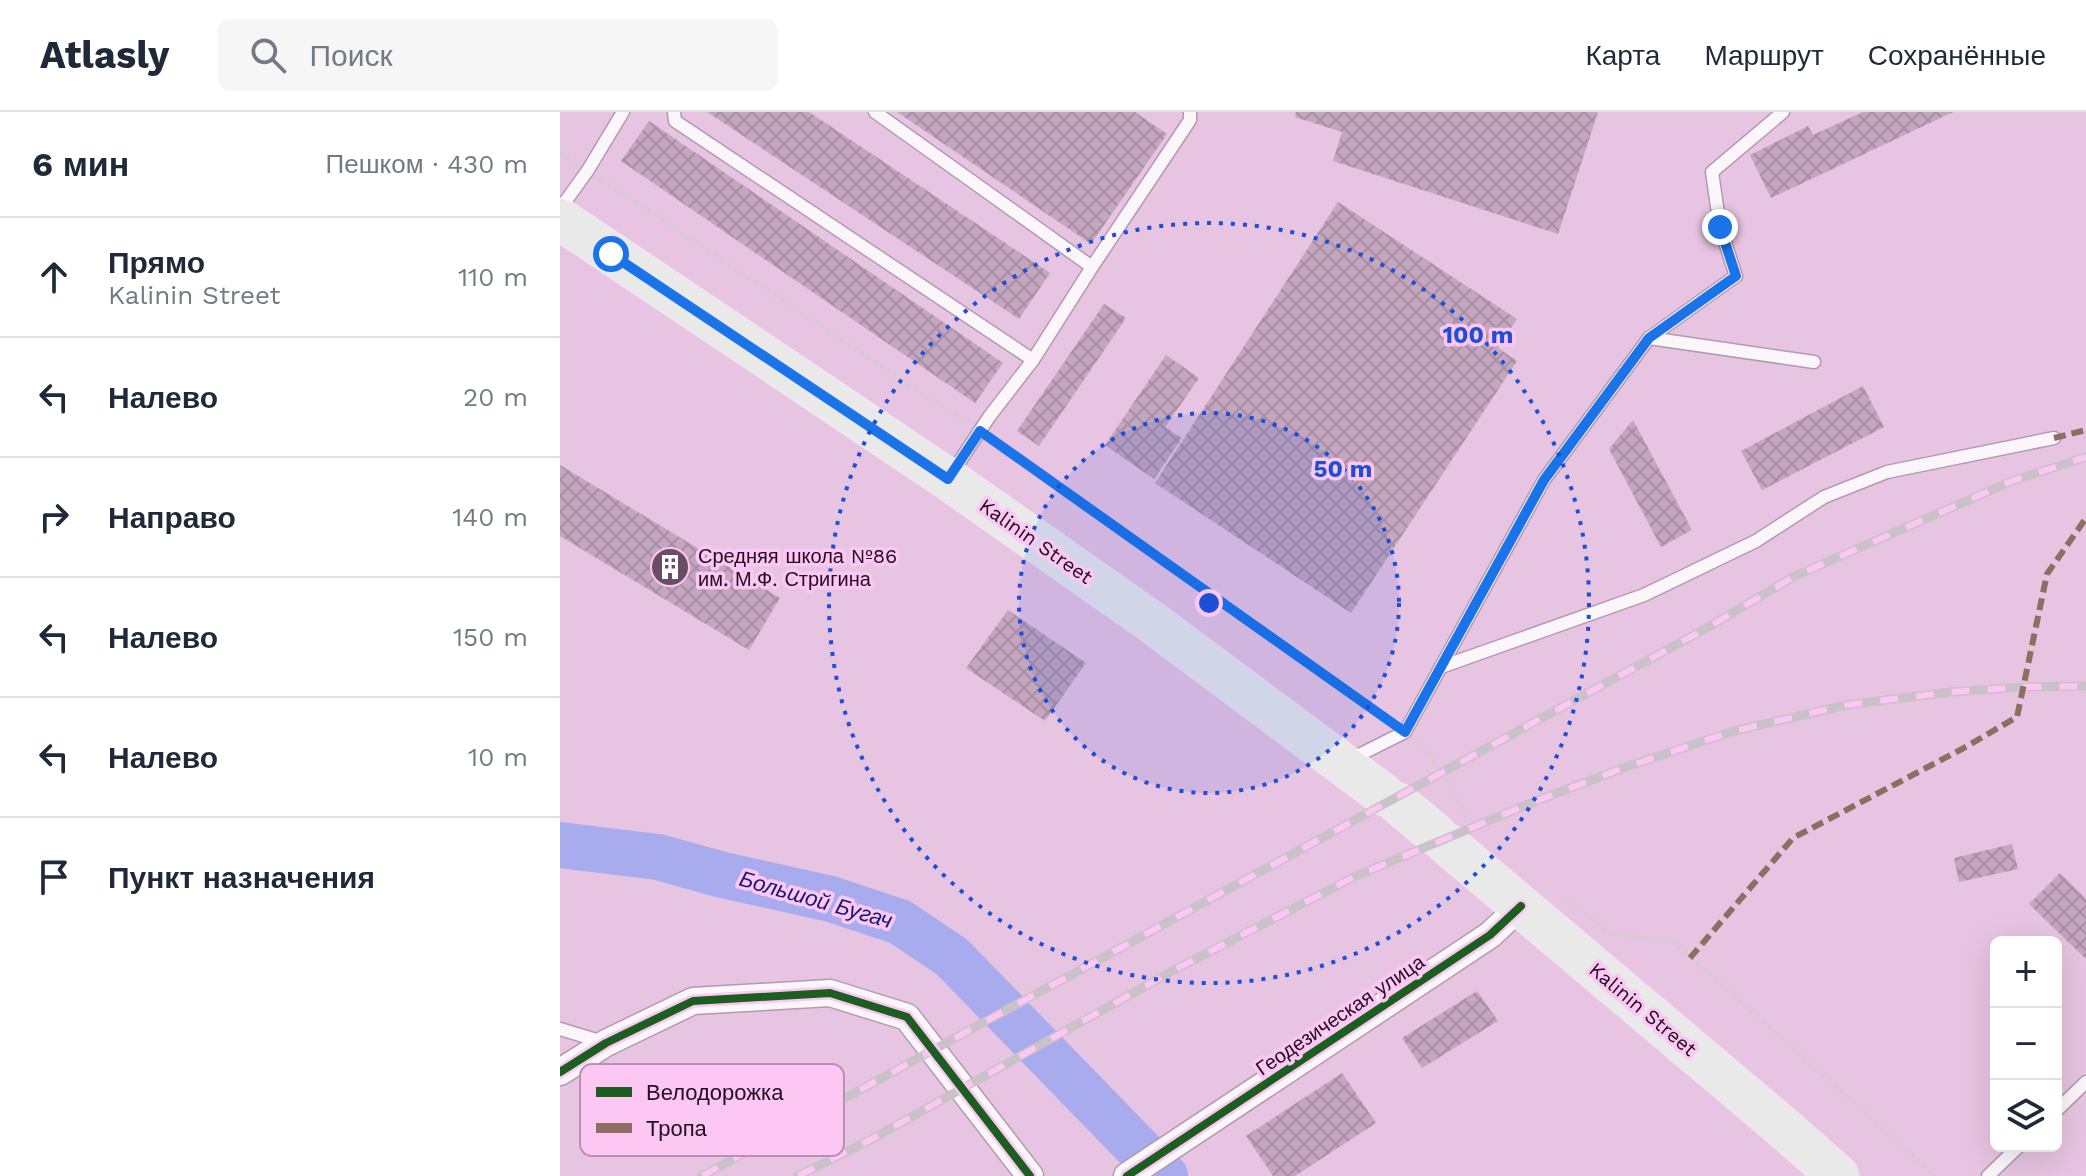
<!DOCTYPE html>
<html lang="ru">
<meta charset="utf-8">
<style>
body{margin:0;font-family:"Work Sans",sans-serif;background:#f6f6f7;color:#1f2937}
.controls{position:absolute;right:24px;bottom:24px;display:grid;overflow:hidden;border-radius:12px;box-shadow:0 8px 32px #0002}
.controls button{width:72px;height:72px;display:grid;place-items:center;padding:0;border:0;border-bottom:2px solid #e0e1e3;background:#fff;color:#1f2937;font:40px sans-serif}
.stop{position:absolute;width:24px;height:24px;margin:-18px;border:6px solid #1a73e8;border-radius:50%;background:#fff}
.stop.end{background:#1a73e8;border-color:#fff;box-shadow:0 2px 8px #0008}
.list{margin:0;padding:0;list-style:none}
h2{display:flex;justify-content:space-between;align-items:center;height:104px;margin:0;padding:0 32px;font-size:34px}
h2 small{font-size:26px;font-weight:400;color:#747a83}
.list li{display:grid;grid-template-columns:52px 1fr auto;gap:24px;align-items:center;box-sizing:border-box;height:120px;padding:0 32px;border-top:2px solid #e0e1e3}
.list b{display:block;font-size:30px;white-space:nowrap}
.list p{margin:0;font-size:26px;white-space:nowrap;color:#747a83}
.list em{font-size:26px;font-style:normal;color:#747a83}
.icon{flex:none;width:44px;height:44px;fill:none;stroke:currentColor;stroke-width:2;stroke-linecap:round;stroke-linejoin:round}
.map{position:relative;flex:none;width:1526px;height:1064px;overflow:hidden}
header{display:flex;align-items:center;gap:48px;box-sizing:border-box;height:112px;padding:0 40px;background:#fff;border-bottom:2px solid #e0e1e3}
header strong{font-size:38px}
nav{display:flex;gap:44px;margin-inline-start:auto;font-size:28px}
.search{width:560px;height:72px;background:#f6f6f7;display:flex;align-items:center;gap:20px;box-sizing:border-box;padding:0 28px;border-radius:12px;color:#747a83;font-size:30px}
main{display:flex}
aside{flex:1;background:#fff}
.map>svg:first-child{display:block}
</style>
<header>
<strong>Atlasly</strong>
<div class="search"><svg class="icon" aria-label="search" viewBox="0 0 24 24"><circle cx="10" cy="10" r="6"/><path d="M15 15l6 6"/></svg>Поиск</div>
<nav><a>Карта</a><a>Маршрут</a><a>Сохранённые</a></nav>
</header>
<main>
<aside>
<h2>6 мин<small>Пешком · 430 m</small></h2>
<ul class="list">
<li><svg class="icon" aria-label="ahead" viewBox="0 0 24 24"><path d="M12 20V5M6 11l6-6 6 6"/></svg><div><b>Прямо</b><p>Kalinin Street</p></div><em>110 m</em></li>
<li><svg class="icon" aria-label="left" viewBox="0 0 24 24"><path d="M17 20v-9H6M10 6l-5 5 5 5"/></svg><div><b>Налево</b></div><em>20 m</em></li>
<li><svg class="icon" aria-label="right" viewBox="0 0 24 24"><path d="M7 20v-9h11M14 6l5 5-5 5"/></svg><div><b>Направо</b></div><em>140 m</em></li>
<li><svg class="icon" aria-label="left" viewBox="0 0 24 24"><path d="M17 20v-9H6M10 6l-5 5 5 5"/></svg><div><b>Налево</b></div><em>150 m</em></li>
<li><svg class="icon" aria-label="left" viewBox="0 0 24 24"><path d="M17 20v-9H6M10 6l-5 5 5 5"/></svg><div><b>Налево</b></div><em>10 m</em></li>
<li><svg class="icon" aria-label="arrive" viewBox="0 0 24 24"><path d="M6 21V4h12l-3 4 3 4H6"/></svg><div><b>Пункт назначения</b></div></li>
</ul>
</aside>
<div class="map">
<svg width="1526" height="1064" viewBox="0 0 1526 1064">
<defs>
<pattern id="building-cross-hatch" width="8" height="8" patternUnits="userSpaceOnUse" patternTransform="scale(2)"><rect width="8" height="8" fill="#c4a6bf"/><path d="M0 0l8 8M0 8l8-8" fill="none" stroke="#a88ea4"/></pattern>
</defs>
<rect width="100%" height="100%" fill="#e7c4e1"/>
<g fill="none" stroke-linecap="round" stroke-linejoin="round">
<path stroke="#a8acee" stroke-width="46" d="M0 733 98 745 163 763 271 787 340 810 392 845 605 1064"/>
</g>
<g fill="url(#building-cross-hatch)">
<path d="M147 0H249L490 161 459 207Z"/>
<path d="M337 0H575L607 22 531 132Z"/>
<path d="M736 0H1038L998 122 773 49 782 20 735 5Z"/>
<path d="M1303 0H1393L1211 86 1190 43 1248 14 1253 23Z"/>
<path d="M89 9 443 251 415 291 61 49Z"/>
<path d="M778 90 957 207 938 236 957 249 791 501 595 371Z"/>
<path d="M544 192 566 206 479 334 457 319Z"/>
<path d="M606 243 639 266 605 315 622 326 594 367 545 333Z"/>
<path d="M1303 274 1324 315 1202 378 1181 339Z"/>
<path d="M1073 308 1132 418 1101 435 1049 337Z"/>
<path d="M0 353 220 486 189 538 0 424Z"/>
<path d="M448 498 526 551 485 609 406 556Z"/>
<path d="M1452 732 1458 757 1399 770 1394 746Z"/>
<path d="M1500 761 1526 787V847L1469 792Z"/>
<path d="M917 879 938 909 862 956 842 926Z"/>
<path d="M782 961 816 1011 735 1064H713L686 1024Z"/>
</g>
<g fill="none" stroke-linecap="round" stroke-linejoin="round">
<g stroke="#b499b0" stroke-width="15">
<g id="lane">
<path d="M114 0 115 9 473 248"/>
<path d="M315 0 532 155"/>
<path d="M0 97 28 58 63 0"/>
<path d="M1089 226 1254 250"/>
<path d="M390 364 429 305 473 248 532 155 630 8V0"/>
<path d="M881 555 1084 483 1196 429 1264 385 1327 360 1494 326"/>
<path d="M789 648 845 620 984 368 1089 226 1176 164 1160 115 1152 60 1223 0"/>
<path d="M0 917 43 930"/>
<path d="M1496 999 1526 970"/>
<path d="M1428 1064 1459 1034"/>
</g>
</g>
<g stroke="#b499b0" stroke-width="29">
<g id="street">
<path d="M0 960 46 931 133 889 270 881 347 905 470 1064"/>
<path d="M567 1064 930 823 961 794"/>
</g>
</g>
<g stroke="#f4e4f2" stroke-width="43">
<g id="primary">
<path d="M0 107 388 367 593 511 824 683"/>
<path d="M839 692 876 723"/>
<path d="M887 732 1219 1012 1278 1064"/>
</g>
</g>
<g stroke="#d7ccd5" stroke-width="5" stroke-dasharray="4 4" stroke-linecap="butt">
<path d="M0 40 16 50"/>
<path d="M41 67 405 310"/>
<path d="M433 329 830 609"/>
<path d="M857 630 868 638 876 655"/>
<path d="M887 666 908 708"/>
<path d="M1005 786 1051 822 1114 830 1376 1064"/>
</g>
<use href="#lane" stroke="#fbf6fa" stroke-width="12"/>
<use href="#street" stroke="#fbf6fa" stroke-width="26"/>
<use href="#primary" stroke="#e9e9ea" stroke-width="40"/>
<g stroke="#cbc1c9" stroke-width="9">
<g id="rail">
<path d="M142 1064 1145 517 1235 464 1452 369 1526 345"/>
<path d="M238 1064 310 1028 616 857 796 764 971 691 1066 655 1174 619 1286 593 1391 580 1463 575 1526 574"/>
</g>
</g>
<use href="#rail" stroke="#fcc7f3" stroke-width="6" stroke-dasharray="18" stroke-linecap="butt"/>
<g stroke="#8d6e63" stroke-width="6" stroke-dasharray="12 6" stroke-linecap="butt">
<path d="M1494 326 1526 318"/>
<path d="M1130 846 1233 726 1402 637 1457 605 1487 462 1526 406"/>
</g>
<g stroke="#fcc7f3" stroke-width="13">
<g id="cycleway">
<path d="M0 960 46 931 133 889 270 881 347 905 470 1064"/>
<path d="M567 1064 930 823 961 794"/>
</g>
</g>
<use href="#cycleway" stroke="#1b5e20" stroke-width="8"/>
</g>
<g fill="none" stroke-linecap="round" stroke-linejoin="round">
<path stroke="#1a73e8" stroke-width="10" d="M51 142 388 367 420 319 845 620 984 368 1089 226 1176 164 1160 115"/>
</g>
<circle cx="649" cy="491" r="190" fill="#1d4ed8" fill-opacity=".12"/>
<g fill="none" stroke="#1d4ed8" stroke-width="4" stroke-dasharray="4 8">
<circle cx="649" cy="491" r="190"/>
<circle cx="649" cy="491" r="380"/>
</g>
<defs>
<g id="building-disc" transform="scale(2)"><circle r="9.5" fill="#684d64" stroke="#fcc7f3"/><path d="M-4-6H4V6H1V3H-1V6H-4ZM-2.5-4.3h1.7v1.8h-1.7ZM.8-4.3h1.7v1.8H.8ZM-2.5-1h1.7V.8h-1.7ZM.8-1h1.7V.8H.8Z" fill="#fff"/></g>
</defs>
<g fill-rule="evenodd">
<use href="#building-disc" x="110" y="455"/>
</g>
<g text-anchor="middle" stroke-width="7" stroke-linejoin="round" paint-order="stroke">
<g font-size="20" fill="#240d21" stroke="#fcc7f3">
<text transform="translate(476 429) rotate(35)" y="7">Kalinin Street</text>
<text transform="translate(1083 897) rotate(40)" y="7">Kalinin Street</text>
<text transform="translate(780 903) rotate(-34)" y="7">Геодезическая улица</text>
</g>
<g font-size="20" fill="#240d21" stroke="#fcc7f3" text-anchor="start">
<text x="138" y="451">Средняя школа №86<tspan x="138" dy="23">им. М.Ф. Стригина</tspan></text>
</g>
<g font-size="22" font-style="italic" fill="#181874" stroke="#fcc7f3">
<text transform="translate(256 787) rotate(16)" y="8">Большой Бугач</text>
</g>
</g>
<rect x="20" y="952" width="264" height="92" rx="12" fill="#fcc7f3" stroke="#bb8fb4" stroke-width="2"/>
<rect x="36" y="975" width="36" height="10" fill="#1b5e20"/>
<rect x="36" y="1011" width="36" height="10" fill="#8d6e63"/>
<g font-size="22" fill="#240d21">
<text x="86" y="988">Велодорожка</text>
<text x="86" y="1024">Тропа</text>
</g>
<circle cx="649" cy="491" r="12" fill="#1d4ed8" stroke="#fcc7f3" stroke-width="4"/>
<g font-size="24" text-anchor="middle" font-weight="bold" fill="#1d4ed8" stroke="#fcc7f3" stroke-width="7" stroke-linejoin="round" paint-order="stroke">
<text x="918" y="231">100 m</text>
<text x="783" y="365">50 m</text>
</g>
</svg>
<div class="controls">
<button>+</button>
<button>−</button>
<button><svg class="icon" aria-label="layers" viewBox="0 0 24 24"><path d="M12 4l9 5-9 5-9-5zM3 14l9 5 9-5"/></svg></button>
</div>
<div class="stop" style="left:51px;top:142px"></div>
<div class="stop end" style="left:1160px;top:115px"></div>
</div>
</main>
